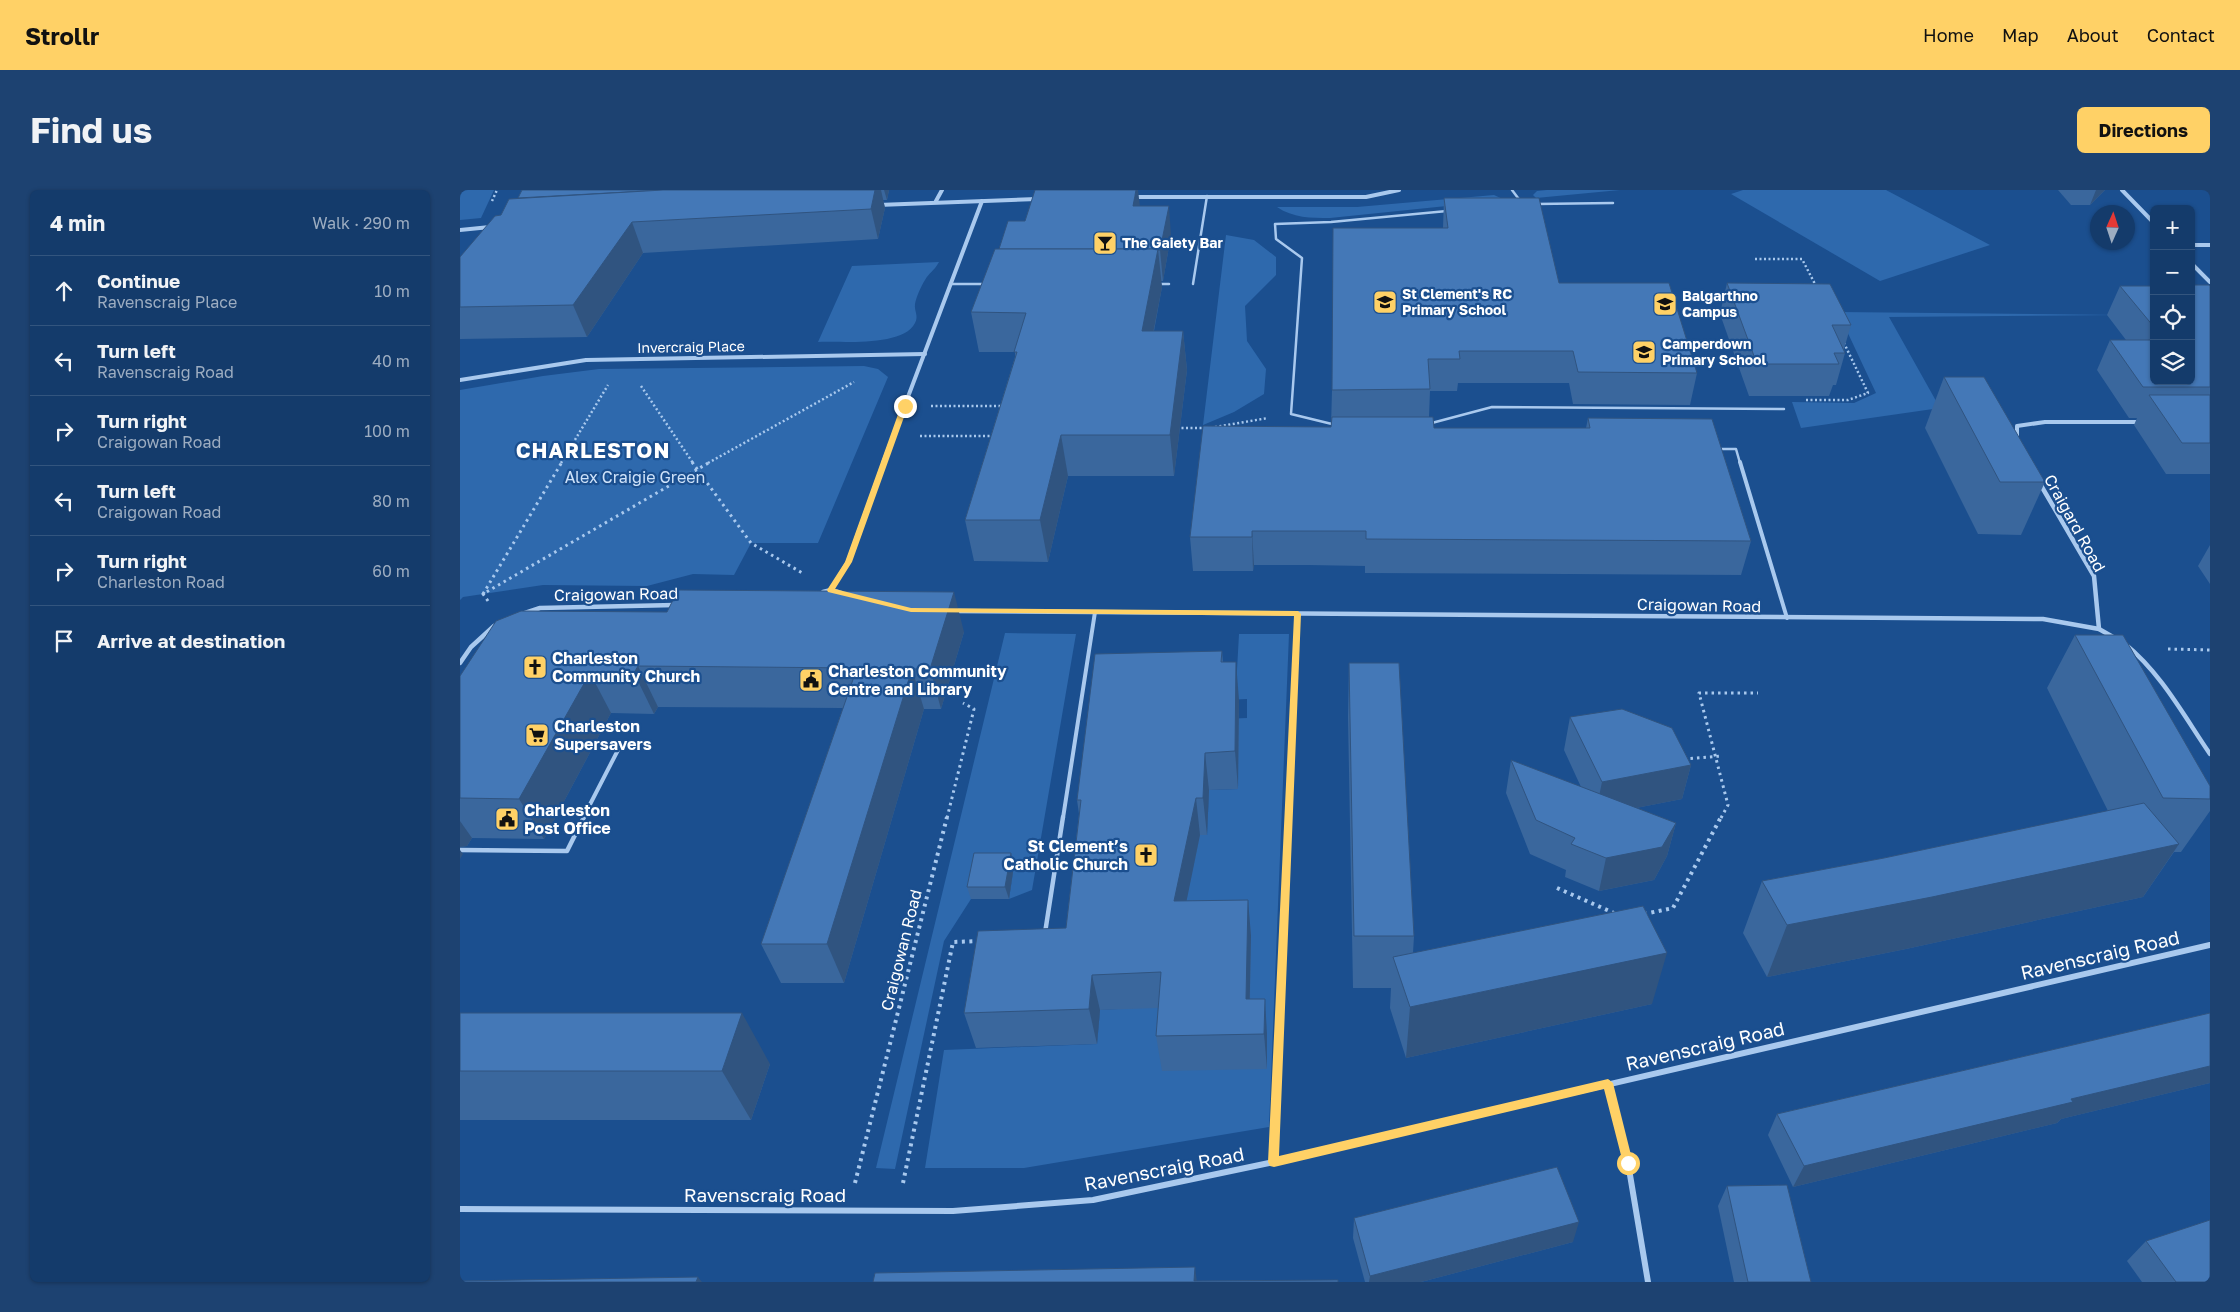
<!DOCTYPE html>
<meta charset="utf-8">
<style>
body{margin:0;font-family:"Golos Text",sans-serif;background:#1d4271;color:#f1f3f6}
.controls{position:absolute;right:15px;top:15px;display:grid;overflow:hidden;border-radius:8px;box-shadow:0 1px 4px #0004}
.controls button{width:45px;height:45px;display:grid;place-items:center;padding:0;border:0;border-bottom:1px solid #33557e;background:#143b6b;color:#f1f3f6;font:25px sans-serif}
.compass{position:absolute;left:1630px;top:15px;width:45px;height:45px;border-radius:50%;background:#143b6b;box-shadow:0 1px 4px #0004;rotate:3deg}
.stop{position:absolute;width:15px;height:15px;margin:-11px;border:4px solid #ffd166;border-radius:50%;background:#fff}
.stop.end{background:#ffd166;border-color:#fff;box-shadow:0 1px 5px #0008}
.list{margin:0;padding:0;list-style:none}
h2{display:flex;justify-content:space-between;align-items:center;height:65px;margin:0;padding:0 20px;font-size:21px}
h2 small{font-size:16px;font-weight:400;color:#9dadc1}
.list li{display:grid;grid-template-columns:32px 1fr auto;gap:15px;align-items:center;box-sizing:border-box;height:70px;padding:0 20px;border-top:1px solid #33557e}
.list b{display:block;font-size:19px;white-space:nowrap}
.list p{margin:0;font-size:16px;white-space:nowrap;color:#9dadc1}
.list em{font-size:16px;font-style:normal;color:#9dadc1}
.icon{flex:none;width:28px;height:28px;fill:none;stroke:currentColor;stroke-width:2;stroke-linecap:round;stroke-linejoin:round}
.map{position:relative;flex:none;width:1750px;height:1092px;overflow:hidden;border-radius:8px}
header{display:flex;align-items:center;gap:30px;box-sizing:border-box;height:70px;padding:0 25px;background:#ffd166;color:#111}
header strong{font-size:24px}
nav{display:flex;gap:28px;margin-inline-start:auto;font-size:18px}
.intro{display:flex;align-items:center;justify-content:space-between;box-sizing:border-box;height:120px;padding:0 30px}
h1{margin:0;font-size:35px}
.button{padding:12px 22px;border-radius:8px;background:#ffd166;color:#111;font-size:18px;font-weight:700}
main{display:flex;gap:30px;padding:0 30px}
aside{flex:1;background:#143b6b;border-radius:8px;box-shadow:0 1px 4px #0004}
.map>svg:first-child{display:block}
</style>
<header>
<strong>Strollr</strong>
<nav><a>Home</a><a>Map</a><a>About</a><a>Contact</a></nav>
</header>
<div class="intro"><h1>Find us</h1><a class="button">Directions</a></div>
<main>
<aside>
<h2>4 min<small>Walk · 290 m</small></h2>
<ul class="list">
<li><svg class="icon" aria-label="ahead" viewBox="0 0 24 24"><path d="M12 20V5M6 11l6-6 6 6"/></svg><div><b>Continue</b><p>Ravenscraig Place</p></div><em>10 m</em></li>
<li><svg class="icon" aria-label="left" viewBox="0 0 24 24"><path d="M17 20v-9H6M10 6l-5 5 5 5"/></svg><div><b>Turn left</b><p>Ravenscraig Road</p></div><em>40 m</em></li>
<li><svg class="icon" aria-label="right" viewBox="0 0 24 24"><path d="M7 20v-9h11M14 6l5 5-5 5"/></svg><div><b>Turn right</b><p>Craigowan Road</p></div><em>100 m</em></li>
<li><svg class="icon" aria-label="left" viewBox="0 0 24 24"><path d="M17 20v-9H6M10 6l-5 5 5 5"/></svg><div><b>Turn left</b><p>Craigowan Road</p></div><em>80 m</em></li>
<li><svg class="icon" aria-label="right" viewBox="0 0 24 24"><path d="M7 20v-9h11M14 6l5 5-5 5"/></svg><div><b>Turn right</b><p>Charleston Road</p></div><em>60 m</em></li>
<li><svg class="icon" aria-label="arrive" viewBox="0 0 24 24"><path d="M6 21V4h12l-3 4 3 4H6"/></svg><div><b>Arrive at destination</b></div></li>
</ul>
</aside>
<div class="map">
<svg width="1750" height="1092" viewBox="0 0 1750 1092">
<rect width="100%" height="100%" fill="#1b4f8f"/>
<g fill="#2e69ad">
<path d="M0 0H34L21 28 0 30Z"/>
<path d="M1087 0H1160L1076 8 1073 5 1077 1Z"/>
<path d="M1283 0H1426L1530 55 1420 91 1271 4Z"/>
<path d="M1034 5 1045 10 870 28C851 28 833 28 817 17H897Z"/>
<path d="M766 45 794 50 816 67V85L785 116 787 151 806 179 804 204 774 222 743 235Z"/>
<path d="M479 72C474 81 469 83 465 90 461 96 456 108 455 114 454 121 459 126 455 133 443 157 382 151 358 152L392 76Z"/>
<path d="M1378 122 1660 125 1429 127 1480 218 1341 238 1332 212 1394 213 1416 203Z"/>
<path d="M404 176 418 179 428 187 358 353H291L274 385 233 384 187 396 83 395 3 407 0 410V200L83 186 139 179Z"/>
<path d="M545 443 616 444 572 700 549 709 554 675H517L511 709 484 751 435 979 416 978Z"/>
<path d="M779 444H829L809 937 564 978H465L484 860 637 854 640 820 658 819 740 645H747L749 600 778 599 763 529 787 528V509L764 510 776 498Z"/>
</g>
<g fill="none" stroke-linecap="round" stroke-linejoin="round">
<g stroke="#a9c9ee" stroke-width="2.5" stroke-dasharray="2 2.5" stroke-linecap="butt">
<path d="M32 11 37 0"/>
<path d="M1295 69H1342L1356 96"/>
<path d="M181 196 233 273"/>
<path d="M1346 210H1388L1408 203 1384 153"/>
<path d="M471 216H542"/>
<path d="M755 237 808 228"/>
<path d="M717 238H746"/>
<path d="M460 246H534"/>
<path d="M101 273 148 195"/>
<path d="M248 273 394 192"/>
</g>
<g stroke="#a9c9ee" stroke-width="3" stroke-dasharray="2.5 4" stroke-linecap="butt">
<path d="M232 272 291 353 344 384"/>
<path d="M23 404 102 272"/>
<path d="M28 411 23 404 250 272"/>
<path d="M1708 459 1750 460"/>
<path d="M1224 569 1261 566"/>
<path d="M487 628 514 519 503 513"/>
<path d="M829 628 837 448"/>
<path d="M1261 628 1268 615 1239 503H1298"/>
</g>
<g stroke="#a9c9ee" stroke-width="4" stroke-dasharray="3 4.5" stroke-linecap="butt">
<path d="M1097 698 1154 723"/>
<path d="M1184 724 1213 718 1261 627"/>
<path d="M815 944 829 627"/>
<path d="M395 993 487 627"/>
<path d="M443 993 493 752 520 751"/>
</g>
<g stroke="#a9c9ee" stroke-width="2.5">
<path d="M1052 0 1061 12"/>
<path d="M1076 14 1153 13"/>
<path d="M490 94H526"/>
<path d="M698 94H709"/>
<path d="M733 94 747 6"/>
<path d="M968 234 1032 217 1324 219"/>
<path d="M876 235 831 224 842 68 816 49 815 34 871 32 987 21"/>
<path d="M1257 259H1276L1280 273"/>
</g>
<g stroke="#a9c9ee" stroke-width="4">
<path d="M1280 272 1327 428"/>
<path d="M123 628 158 560"/>
<path d="M603 628 635 422"/>
</g>
<g stroke="#a9c9ee" stroke-width="4.5">
<path d="M0 660 107 661 124 627"/>
<path d="M585 743 603 627"/>
</g>
<g stroke="#a9c9ee" stroke-width="4">
<path d="M1662 0 1694 33"/>
<path d="M673 7H906L939 0"/>
<path d="M476 11 482 0"/>
<path d="M418 15 577 9"/>
<path d="M0 40 30 37"/>
<path d="M1731 55H1750"/>
<path d="M1731 73 1750 92"/>
<path d="M0 190 126 170 465 164"/>
<path d="M1557 249V236L1585 232H1681"/>
<path d="M423 273 522 11"/>
</g>
<g stroke="#a9c9ee" stroke-width="4.5">
<path d="M1579 292 1634 386 1639 439"/>
<path d="M371 400 388 372 424 272"/>
<path d="M363 402 371 400 381 403"/>
<path d="M492 421 1583 429 1639 439 1653 447"/>
<path d="M65 423 80 418 215 415"/>
<path d="M1665 454C1701 483 1724 526 1750 564"/>
<path d="M0 473 11 457 34 436"/>
</g>
<g stroke="#a9c9ee" stroke-width="6">
<path d="M1148 893 1168 973 1188 1092"/>
<path d="M0 1019 493 1021 633 1010 814 972 1750 755"/>
</g>
</g>
<g fill="#3a679d">
<path d="M62 0H429L427 10H423L425 18 418 49 183 63 127 147 0 149V67L58 8Z"/>
<path d="M1598 0H1645L1630 15H1611Z"/>
<path d="M984 8 1099 93 1237 183 1230 215 1113 214 1109 193H998L997 201H970L969 227 974 238H1126L1128 228 1291 351 1281 385 905 383V376L848 375H794L793 381H733L730 347 871 237 872 200 983 38Z"/>
<path d="M680 16 711 45 703 91H701L702 97 694 141H723L727 180 714 286H608L588 372 514 371 505 330 555 167V162H519L511 122 539 59 565 31Z"/>
<path d="M1267 93 1391 135 1384 159 1385 163 1376 195H1373L1369 206H1289L1260 124Z"/>
<path d="M1660 96H1694V191L1750 96V284H1706L1674 235 1677 228H1669L1637 180 1650 150H1666L1647 125Z"/>
<path d="M1484 187 1585 292 1561 345 1518 344 1465 238Z"/>
<path d="M1750 355V394L1738 376Z"/>
<path d="M504 442 481 519H464L384 793H321L301 754 383 518 198 517 194 524 151 523 84 649 12 648 7 656 0 657V486Z"/>
<path d="M1615 445 1750 596V621L1721 662H1714L1683 707 1446 759 1307 787 1283 743 1302 691 1424 668 1648 621 1587 498Z"/>
<path d="M762 461 763 472 779 510 778 599 749 600 747 645H740L726 711 788 710 791 746 790 809 807 844V879L702 881 696 846 698 818 640 820 637 854 516 858 504 823 606 738 619 624 617 610Z"/>
<path d="M889 473 954 746 953 763 1192 814 946 868 930 818 931 798H893L888 527Z"/>
<path d="M1110 527 1231 575 1222 609 1176 618 1216 633 1207 666 1194 690 1139 701 1105 687 1106 680 1070 664 1046 603 1051 570 1121 597 1104 560Z"/>
<path d="M554 675 549 709H511L507 697Z"/>
<path d="M1750 823V893L1601 929 1597 933 1333 997 1308 945 1317 924Z"/>
<path d="M0 824 310 874 291 930H0Z"/>
<path d="M1267 996 1351 1092H1274L1258 1016Z"/>
<path d="M894 1028 1113 1052 961 1092H905L893 1048Z"/>
<path d="M1686 1051 1750 1092H1682L1667 1071Z"/>
</g>
<g fill="#305480">
<path d="M415 0H421L425 18 418 49 411 19Z"/>
<path d="M424 0H429L427 10Z"/>
<path d="M676 0H678L681 25 673 16Z"/>
<path d="M1636 0H1645L1630 15Z"/>
<path d="M709 16 711 45 703 91 700 60Z"/>
<path d="M172 32 183 63 127 147 113 115Z"/>
<path d="M698 59 702 97 686 180 682 141Z"/>
<path d="M723 141 727 180 714 286 710 245Z"/>
<path d="M601 245 608 286 588 372 580 330Z"/>
<path d="M792 341 794 375 793 381 792 347Z"/>
<path d="M494 402 504 442 481 519 470 479Z"/>
<path d="M776 472 779 510 778 599 775 561Z"/>
<path d="M178 476 198 517 194 524 174 483Z"/>
<path d="M452 479 464 519 384 793 367 754Z"/>
<path d="M130 483 151 523 84 649 59 609Z"/>
<path d="M745 563 749 600 747 645 743 608Z"/>
<path d="M1231 575 1222 609 1135 626 1142 592Z"/>
<path d="M736 608 740 645 719 748 714 711Z"/>
<path d="M0 631 12 648 7 656 0 657Z"/>
<path d="M1216 633 1207 666 1194 690 1139 701 1146 668Z"/>
<path d="M1719 654 1683 707 1446 759 1307 787 1327 735Z"/>
<path d="M0 660 3 664 0 669Z"/>
<path d="M551 663 554 675 549 709 545 697Z"/>
<path d="M788 710 791 746 789 844 786 809Z"/>
<path d="M1207 763 1192 814 946 868 950 817Z"/>
<path d="M632 785 640 820 637 854 629 819Z"/>
<path d="M805 809 807 844V879L804 844Z"/>
<path d="M282 823 310 874 291 930 262 881Z"/>
<path d="M1750 876V893L1601 929 1597 933 1333 997 1344 976 1611 909Z"/>
<path d="M1119 1032 1113 1052 961 1092H909L910 1086Z"/>
<path d="M735 1077 737 1092H734Z"/>
<path d="M238 1087 242 1092H236Z"/>
</g>
<g fill="#4478b7" stroke="#305480">
<path d="M62 0H203L58 8Z"/>
<path d="M203 0H415L411 19 172 32 113 115 0 117V67L35 26 41 25 49 9Z"/>
<path d="M575 0H676L673 16H709L700 60H698V59H539L548 31H565Z"/>
<path d="M984 8H1079L1099 93H1209L1237 183 1118 182 1113 161H999L1000 169H968L970 199 872 200 873 38H988Z"/>
<path d="M535 59H698L682 141H723L710 245H601L580 330H505L557 162H554L566 123 511 122Z"/>
<path d="M1267 93 1370 94 1391 135H1372L1385 163H1374L1379 174H1297Z"/>
<path d="M1731 95H1749L1750 96V197H1683L1650 150H1694V191H1731Z"/>
<path d="M1660 96H1694V137Z"/>
<path d="M1484 187H1524L1585 292H1540Z"/>
<path d="M1689 205H1750V253H1722Z"/>
<path d="M872 227H973L974 238H1130L1128 228 1252 229 1291 351 906 349V341H792V347H730L743 236 871 237Z"/>
<path d="M218 400 494 402 470 479H452L367 754H301L397 478 178 476 174 483H130L59 609 0 608V486L36 431 61 421 207 422Z"/>
<path d="M1615 445H1663L1750 596V609L1703 608Z"/>
<path d="M762 461 761 472H776L775 561 745 563 743 608H736L714 711 788 710 786 809H805L804 844 696 846 701 782 632 785 629 819 504 823 518 741 606 738 621 610H617L635 464Z"/>
<path d="M889 473H939L954 746H894Z"/>
<path d="M1162 519 1212 538 1231 575 1142 592 1110 527Z"/>
<path d="M1051 570 1135 602 1216 633 1202 657 1146 668 1111 654 1115 648 1076 630Z"/>
<path d="M1684 613 1719 654 1472 707 1327 735 1302 691 1424 668Z"/>
<path d="M514 663H551L545 697H507Z"/>
<path d="M1183 716 1207 763 950 817 933 767Z"/>
<path d="M0 823H282L262 881H0Z"/>
<path d="M1750 823V876L1611 909 1613 912 1344 976 1317 924Z"/>
<path d="M1097 977 1119 1032 910 1086 894 1028Z"/>
<path d="M1327 995 1351 1092H1288L1267 996Z"/>
<path d="M1750 1030V1092H1716L1686 1051Z"/>
<path d="M735 1077 734 1091 878 1090V1092H413L415 1083Z"/>
<path d="M238 1087 236 1092H0V1091Z"/>
</g>
<path fill="#ffd166" d="M445 214 448 216 392 372 375 399 451 418 838 421 841 424 819 966 1148 889 1153 893 1173 973 1172 977H1164L1163 973 1144 899 814 977 810 976 808 972 834 426 451 422 368 402 367 400 385 372 441 216Z"/>
<defs>
<g id="bar-square" transform="scale(1.25)"><rect x="-9" y="-9" width="18" height="18" rx="4" fill="#ffd166" stroke="#1b4f8f"/><path d="M-6-5H6L.8 .8V4.5H3.5V6h-7V4.5H-.8V.8Z" fill="#111"/></g>
<g id="school-square" transform="scale(1.25)"><rect x="-9" y="-9" width="18" height="18" rx="4" fill="#ffd166" stroke="#1b4f8f"/><path d="M0-5L7-2L0 1L-7-2ZM-4 1L0 2.5L4 1V4Q0 6-4 4Z" fill="#111"/></g>
<g id="church-square" transform="scale(1.25)"><rect x="-9" y="-9" width="18" height="18" rx="4" fill="#ffd166" stroke="#1b4f8f"/><path d="M-1.2-6h2.4v3.5h3.3v2.4h-3.3V6h-2.4V-.1h-3.3v-2.4h3.3Z" fill="#111"/></g>
<g id="civic-square" transform="scale(1.25)"><rect x="-9" y="-9" width="18" height="18" rx="4" fill="#ffd166" stroke="#1b4f8f"/><path d="M-.6-6.5H3V-4.5H.6V-3L4-1V1h2V6H-6V1h2V-1L-.6-3ZM-1.2 2.5V6h2.4V2.5Z" fill="#111"/></g>
<g id="supermarket-square" transform="scale(1.25)"><rect x="-9" y="-9" width="18" height="18" rx="4" fill="#ffd166" stroke="#1b4f8f"/><path d="M-6-5.5h2.5l.6 2H6L4.5 2H-2.5L-4.4-4H-6ZM-1.5 3.2a1.3 1.3 0 1 0 .1 0ZM3 3.2a1.3 1.3 0 1 0 .1 0Z" fill="#111"/></g>
</defs>
<g fill-rule="evenodd">
<use href="#bar-square" x="645" y="53"/>
<use href="#school-square" x="925" y="112"/>
<use href="#school-square" x="1205" y="114"/>
<use href="#school-square" x="1184" y="162"/>
<use href="#church-square" x="75" y="477"/>
<use href="#civic-square" x="351" y="490"/>
<use href="#supermarket-square" x="77" y="545"/>
<use href="#civic-square" x="47" y="629"/>
<use href="#church-square" x="686" y="665"/>
</g>
<g text-anchor="middle" stroke-width="4.5" stroke-linejoin="round" paint-order="stroke">
<g font-size="14" font-weight="bold" fill="#fff" stroke="#1b4f8f" text-anchor="start">
<text x="662" y="58">The Gaiety Bar</text>
<text x="942" y="109">St Clement's RC<tspan x="942" dy="16">Primary School</tspan></text>
<text x="1222" y="111">Balgarthno<tspan x="1222" dy="16">Campus</tspan></text>
<text x="1202" y="159">Camperdown<tspan x="1202" dy="16">Primary School</tspan></text>
</g>
<g font-size="14" fill="#fff" stroke="#1b4f8f">
<text transform="translate(231 157) rotate(-1)" y="5">Invercraig Place</text>
</g>
<g font-size="16" fill="#cfe3fa" stroke="#1b4f8f">
<text x="175" y="293">Alex Craigie Green</text>
</g>
<g font-size="16" fill="#fff" stroke="#1b4f8f">
<text transform="translate(1615 333) rotate(61)" y="6">Craigard Road</text>
<text transform="translate(156 404) rotate(-1)" y="6">Craigowan Road</text>
<text transform="translate(1239 415) rotate(1)" y="6">Craigowan Road</text>
<text transform="translate(441 760) rotate(-76)" y="6">Craigowan Road</text>
</g>
<g font-size="16" font-weight="bold" fill="#fff" stroke="#1b4f8f" text-anchor="start">
<text x="92" y="474">Charleston<tspan x="92" dy="18">Community Church</tspan></text>
<text x="368" y="487">Charleston Community<tspan x="368" dy="18">Centre and Library</tspan></text>
<text x="94" y="542">Charleston<tspan x="94" dy="18">Supersavers</tspan></text>
<text x="64" y="626">Charleston<tspan x="64" dy="18">Post Office</tspan></text>
<text x="668" y="662" text-anchor="end">St Clement’s<tspan x="668" dy="18">Catholic Church</tspan></text>
</g>
<g font-size="19" fill="#fff" stroke="#1b4f8f">
<text transform="translate(1640 765) rotate(-13)" y="7">Ravenscraig Road</text>
<text transform="translate(1245 856) rotate(-13)" y="7">Ravenscraig Road</text>
<text transform="translate(704 979) rotate(-11)" y="7">Ravenscraig Road</text>
<text x="305" y="1012">Ravenscraig Road</text>
</g>
<g font-size="21" font-weight="bold" letter-spacing="1" fill="#fff" stroke="#1b4f8f">
<text x="133" y="268">CHARLESTON</text>
</g>
</g>
</svg>
<div class="controls">
<button>+</button>
<button>−</button>
<button><svg class="icon" aria-label="locate" viewBox="0 0 24 24"><circle cx="12" cy="12" r="6"/><path d="M12 2v4M12 18v4M2 12h4M18 12h4"/></svg></button>
<button><svg class="icon" aria-label="layers" viewBox="0 0 24 24"><path d="M12 4l9 5-9 5-9-5zM3 14l9 5 9-5"/></svg></button>
</div>
<svg class="compass" viewBox="-18 -18 36 36"><path d="M0-13l5 13h-10z" fill="#e53935"/><path d="M0 13l5-13h-10z" fill="#9dadc1"/></svg>
<div class="stop" style="left:1168px;top:973px"></div>
<div class="stop end" style="left:445px;top:216px"></div>
</div>
</main>
